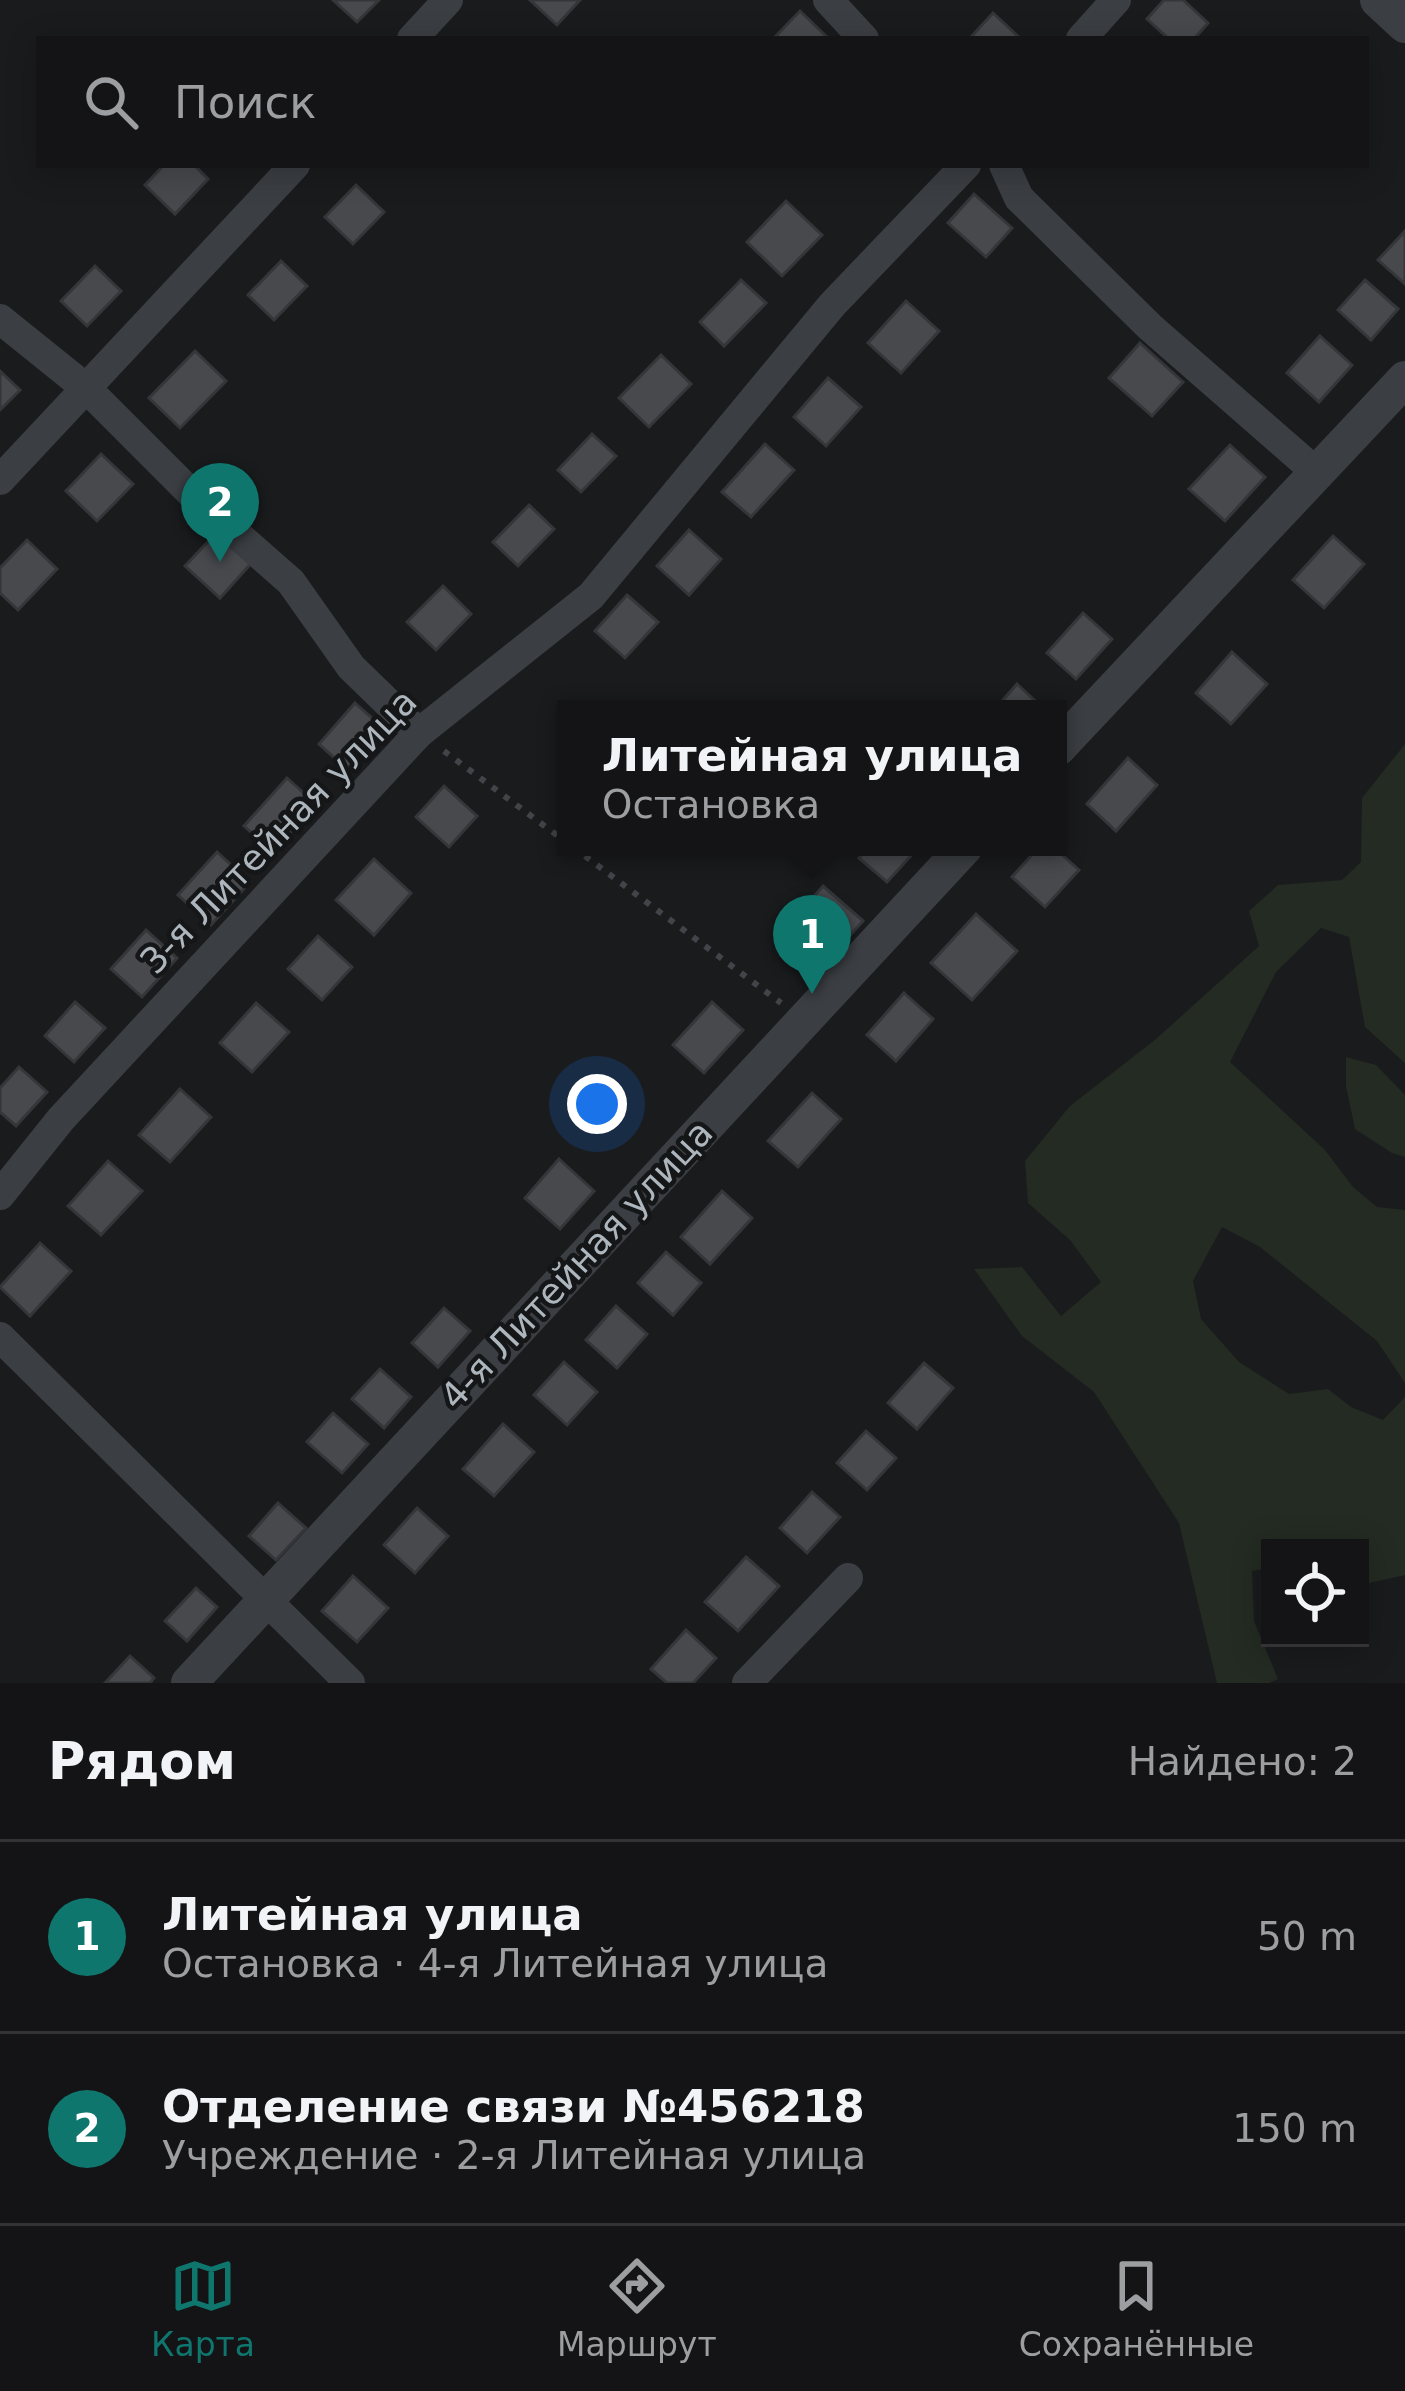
<!DOCTYPE html>
<html lang="ru">
<meta charset="utf-8">
<style>
body{margin:0;font-family:"DejaVu Sans",sans-serif;background:#1d1d1f;color:#f1f3f6}
.controls{position:absolute;right:36px;bottom:36px;display:grid;overflow:hidden;border-radius:0px;box-shadow:0 6px 30px #0003}
.controls button{width:108px;height:108px;display:grid;place-items:center;padding:0;border:0;border-bottom:3px solid #333335;background:#141416;color:#f1f3f6;font:60px sans-serif}
.you{position:absolute;left:597px;top:1104px;width:42px;height:42px;margin:-30px;border:9px solid #fff;border-radius:50%;background:#1a73e8;box-shadow:0 0 0 18px #1a73e833}
.badge{display:grid;place-items:center;width:78px;height:78px;border-radius:50%;background:#0f766e;color:#fff;font-size:39px;font-weight:700}
.pin{position:absolute;translate:-50% -99px;filter:drop-shadow(0 3px 6px #0008)}
.pin::after{content:'';position:absolute;top:63px;width:42px;height:36px;background:inherit;clip-path:polygon(0 0,100% 0,50% 100%)}
.popup{position:absolute;left:557px;top:700px;width:510px;height:156px;box-sizing:border-box;display:grid;place-content:center;border-radius:0px;background:#141416;filter:drop-shadow(0 3px 9px #0005);font-size:39px;white-space:nowrap;color:#9d9ea1}
.popup b{font-size:45px;color:#f1f3f6}
.popup::after{content:'';position:absolute;left:50%;top:100%;margin-left:-24px;border:24px solid transparent;border-top-color:#141416}
.list{margin:0;padding:0;list-style:none}
h2{display:flex;justify-content:space-between;align-items:center;height:156px;margin:0;padding:0 48px;font-size:51px}
h2 small{font-size:39px;font-weight:400;color:#9d9ea1}
.list li{display:grid;grid-template-columns:78px 1fr auto;gap:36px;align-items:center;box-sizing:border-box;height:192px;padding:0 48px;border-top:3px solid #333335}
.list b{display:block;font-size:45px;white-space:nowrap}
.list p{margin:0;font-size:39px;white-space:nowrap;color:#9d9ea1}
.list em{font-size:39px;font-style:normal;color:#9d9ea1}
.icon{flex:none;width:66px;height:66px;fill:none;stroke:currentColor;stroke-width:2;stroke-linecap:round;stroke-linejoin:round}
.map{position:relative;flex:none;width:1405px;height:1683px;overflow:hidden}
.search{position:absolute;background:#141416;box-shadow:0 6px 30px #0003;left:36px;right:36px;top:36px;height:132px;display:flex;align-items:center;gap:30px;box-sizing:border-box;padding:0 42px;border-radius:0px;color:#9d9ea1;font-size:45px}
.sheet{height:540px;background:#141416}
nav{display:flex;justify-content:space-around;align-items:center;box-sizing:border-box;height:168px;border-top:3px solid #333335;background:#141416;font-size:33px;color:#9d9ea1}
nav a{display:grid;justify-items:center;gap:6px}
nav .on{color:#0f766e}
.map>svg:first-child{display:block}
</style>
<div class="map">
<svg width="1405" height="1683" viewBox="0 0 1405 1683">
<rect width="100%" height="100%" fill="#1a1b1d"/>
<g fill="#232b22">
<path d="M1405 744V1063L1365 1027 1349 937 1321 928 1276 972 1230 1062 1325 1150 1353 1187 1377 1207 1405 1210V1383L1377 1341 1260 1247 1222 1227 1193 1281 1201 1319 1239 1362 1289 1394 1328 1389 1351 1407 1383 1420 1405 1397V1575L1360 1585V1548H1270V1568L1252 1571 1254 1621 1278 1679 1269 1683H1217L1179 1523 1094 1392 1022 1336 974 1269 1022 1267 1061 1316 1101 1282 1070 1240 1028 1203 1025 1161 1070 1106 1156 1039 1259 946 1249 911 1278 885 1342 880 1361 862 1362 798Z"/>
<path d="M1346 1057 1376 1065 1405 1095V1157L1392 1153 1355 1129 1346 1086Z"/>
</g>
<g fill="#47494d" stroke="#343639" stroke-width="3">
<path d="M333 0H379L357 22Z"/>
<path d="M530 0H580L557 25Z"/>
<path d="M1164 0H1183L1208 23 1194 39H1169L1147 19Z"/>
<path d="M800 11 828 38 827 39H773Z"/>
<path d="M993 13 1021 39H969Z"/>
<path d="M164 165H194L208 179 175 214 145 185Z"/>
<path d="M356 185 384 212 353 244 325 217Z"/>
<path d="M974 194 1012 228 986 257 948 223Z"/>
<path d="M786 201 822 235 782 276 747 242Z"/>
<path d="M1405 231V284L1378 260Z"/>
<path d="M281 261 307 286 274 320 248 295Z"/>
<path d="M95 266 121 291 87 326 61 301Z"/>
<path d="M741 280 766 303 724 346 700 322Z"/>
<path d="M1365 280 1398 309 1371 340 1338 310Z"/>
<path d="M906 301 939 331 901 373 868 343Z"/>
<path d="M1320 336 1352 365 1319 402 1287 373Z"/>
<path d="M1140 343 1183 382 1152 416 1109 378Z"/>
<path d="M195 351 226 381 180 428 149 398Z"/>
<path d="M661 355 691 384 649 427 619 398Z"/>
<path d="M0 371 20 390 0 410Z"/>
<path d="M828 378 861 407 826 446 794 417Z"/>
<path d="M592 434 616 456 581 492 558 470Z"/>
<path d="M765 444 794 470 751 517 722 492Z"/>
<path d="M1230 445 1265 477 1225 521 1189 489Z"/>
<path d="M101 454 133 484 97 521 66 491Z"/>
<path d="M529 505 554 529 518 566 493 542Z"/>
<path d="M221 528 255 559 220 598 185 566Z"/>
<path d="M689 530 721 559 689 595 657 566Z"/>
<path d="M1333 536 1364 564 1324 608 1293 580Z"/>
<path d="M27 540 57 569 18 610 0 593V568Z"/>
<path d="M443 586 471 614 436 650 407 622Z"/>
<path d="M627 595 658 622 625 658 595 631Z"/>
<path d="M1083 613 1112 639 1076 679 1047 653Z"/>
<path d="M1232 652 1267 684 1231 724 1196 693Z"/>
<path d="M1017 684 1044 709H995Z"/>
<path d="M355 703 383 728 347 769 319 744Z"/>
<path d="M1128 758 1157 785 1116 831 1087 804Z"/>
<path d="M287 778 316 804 273 852 244 826Z"/>
<path d="M444 786 477 816 449 847 416 817Z"/>
<path d="M869 847H919L887 882 859 858Z"/>
<path d="M1039 847H1053L1079 870 1045 907 1012 877Z"/>
<path d="M217 852 250 882 211 925 178 895Z"/>
<path d="M374 859 411 893 374 935 336 900Z"/>
<path d="M823 886 863 921 835 952 796 917Z"/>
<path d="M976 914 1017 951 972 1000 931 963Z"/>
<path d="M146 930 177 958 142 997 111 969Z"/>
<path d="M318 936 352 967 322 1000 288 969Z"/>
<path d="M904 993 933 1019 896 1061 867 1035Z"/>
<path d="M75 1002 105 1028 74 1062 45 1036Z"/>
<path d="M712 1002 743 1030 704 1073 673 1045Z"/>
<path d="M256 1003 289 1032 252 1072 220 1043Z"/>
<path d="M19 1067 47 1092 16 1126 0 1112V1088Z"/>
<path d="M180 1089 211 1117 170 1162 139 1135Z"/>
<path d="M812 1093 841 1119 798 1167 768 1141Z"/>
<path d="M559 1159 594 1191 560 1229 525 1198Z"/>
<path d="M108 1161 142 1191 101 1235 68 1206Z"/>
<path d="M722 1191 752 1218 710 1264 681 1237Z"/>
<path d="M40 1243 71 1271 30 1316 0 1287Z"/>
<path d="M666 1252 701 1283 673 1315 638 1283Z"/>
<path d="M616 1306 647 1334 617 1368 586 1340Z"/>
<path d="M444 1308 470 1331 438 1367 412 1343Z"/>
<path d="M564 1362 597 1392 567 1425 534 1395Z"/>
<path d="M924 1363 953 1388 917 1429 888 1403Z"/>
<path d="M380 1369 411 1397 384 1428 352 1399Z"/>
<path d="M333 1413 368 1444 342 1473 307 1442Z"/>
<path d="M503 1424 534 1452 494 1496 463 1469Z"/>
<path d="M866 1431 896 1458 867 1490 837 1463Z"/>
<path d="M812 1492 840 1517 807 1553 780 1528Z"/>
<path d="M278 1503 306 1528 276 1560 249 1536Z"/>
<path d="M417 1508 448 1536 415 1573 384 1545Z"/>
<path d="M746 1557 779 1586 738 1631 705 1602Z"/>
<path d="M353 1576 388 1608 357 1642 322 1611Z"/>
<path d="M196 1588 217 1607 187 1641 165 1621Z"/>
<path d="M686 1630 716 1658 693 1683H667L651 1669Z"/>
<path d="M130 1656 154 1678 150 1683H105Z"/>
</g>
<g fill="none" stroke-linecap="round" stroke-linejoin="round">
<g stroke="#414549" stroke-width="6" stroke-dasharray="6 9" stroke-linecap="butt">
<path d="M444 751 566 842"/>
<path d="M573 847 781 1003"/>
</g>
<g stroke="#3b3e42" stroke-width="30">
<path d="M828 0 864 39"/>
<path d="M412 39 448 0"/>
<path d="M1081 39 1116 0"/>
<path d="M1004 165 1019 198 1150 327 1316 472"/>
<path d="M0 319 87 389 199 501 291 582 351 667 419 733"/>
<path d="M0 480 295 165"/>
<path d="M0 1195 61 1119 419 733 591 596 832 305 966 165"/>
<path d="M0 1337 350 1683"/>
<path d="M747 1683 848 1578"/>
</g>
<g stroke="#3b3e42" stroke-width="36">
<path d="M1378 0 1405 25"/>
<path d="M1058 748 1405 379"/>
<path d="M189 1683 965 847"/>
</g>
</g>
<g text-anchor="middle" stroke-width="9" stroke-linejoin="round" paint-order="stroke">
<g font-size="36" fill="#adb6bc" stroke="#151618">
<text transform="translate(278 831) rotate(-46)" y="13">3-я Литейная улица</text>
<text transform="translate(576 1264) rotate(-47)" y="13">4-я Литейная улица</text>
</g>
</g>
</svg>
<div class="controls">
<button><svg class="icon" aria-label="locate" viewBox="0 0 24 24"><circle cx="12" cy="12" r="6"/><path d="M12 2v4M12 18v4M2 12h4M18 12h4"/></svg></button>
</div>
<div class="you"></div>
<div class="pin badge" style="left:812px;top:994px">1</div>
<div class="popup"><b>Литейная улица</b>Остановка</div>
<div class="pin badge" style="left:220px;top:562px">2</div>
<div class="search"><svg class="icon" aria-label="search" viewBox="0 0 24 24"><circle cx="10" cy="10" r="6"/><path d="M15 15l6 6"/></svg>Поиск</div>
</div>
<section class="sheet">
<h2>Рядом<small>Найдено: 2</small></h2>
<ul class="list">
<li><span class="badge">1</span><div><b>Литейная улица</b><p>Остановка · 4-я Литейная улица</p></div><em>50 m</em></li>
<li><span class="badge">2</span><div><b>Отделение связи №456218</b><p>Учреждение · 2-я Литейная улица</p></div><em>150 m</em></li>
</ul>
</section>
<nav>
<a class="on"><svg class="icon" aria-label="map" viewBox="0 0 24 24"><path d="M3 6l6-2 6 2 6-2v14l-6 2-6-2-6 2zM9 4v14M15 6v14"/></svg>Карта</a>
<a><svg class="icon" aria-label="directions" viewBox="0 0 24 24"><path d="M12 3l9 9-9 9-9-9zM9 14v-3h6M13 9l2 2-2 2"/></svg>Маршрут</a>
<a><svg class="icon" aria-label="saved" viewBox="0 0 24 24"><path d="M7 4h10v16l-5-4-5 4z"/></svg>Сохранённые</a>
</nav>
